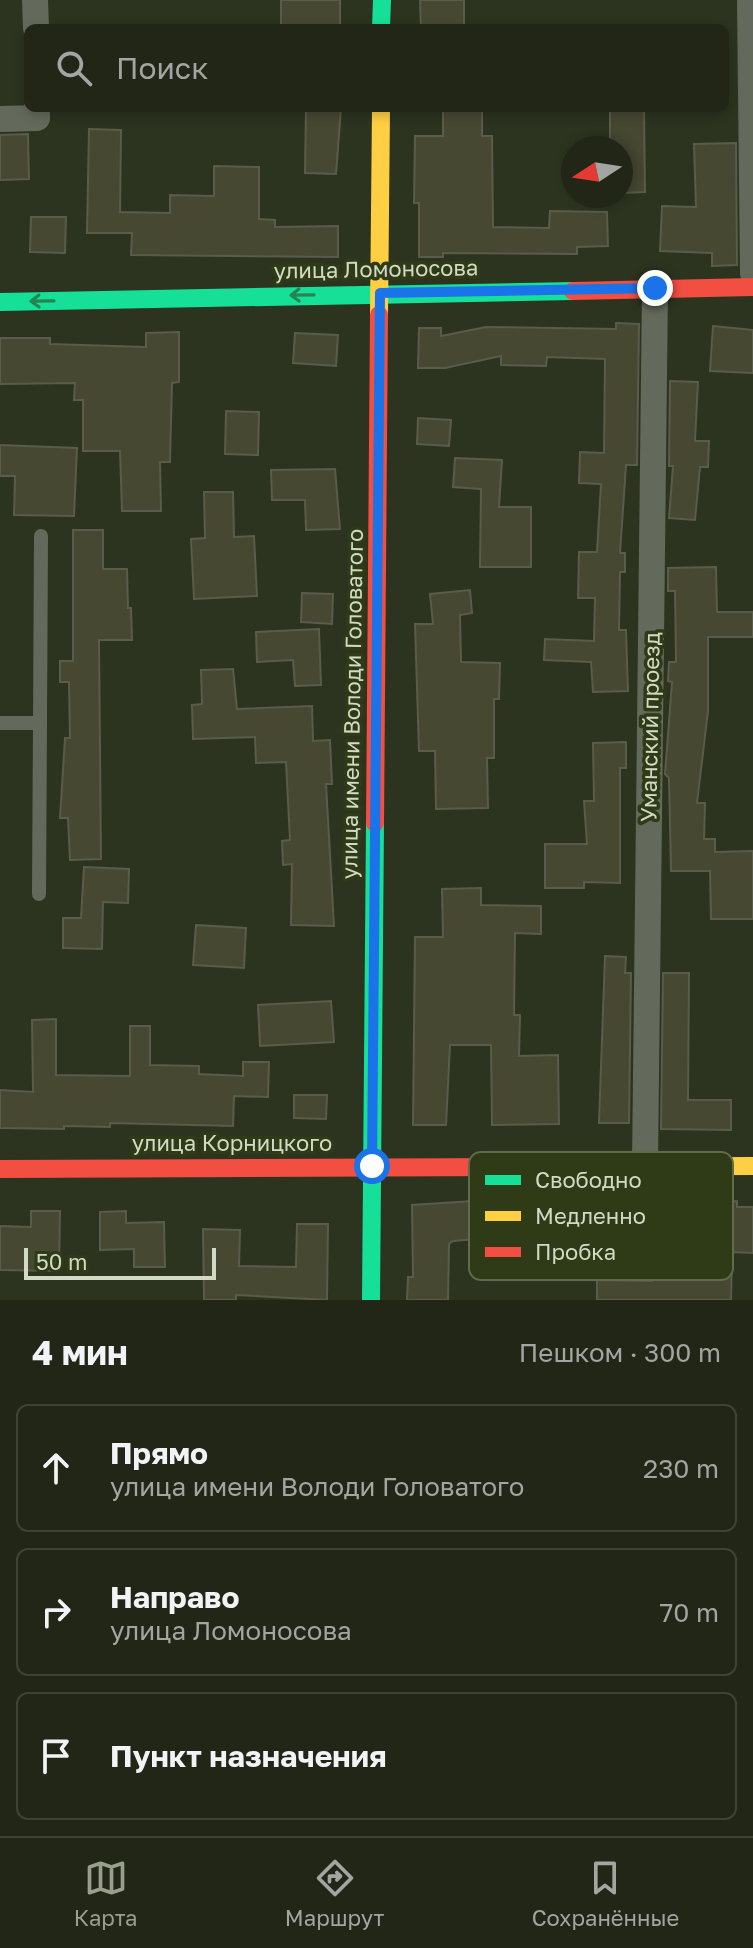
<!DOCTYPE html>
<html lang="ru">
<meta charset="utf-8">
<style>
body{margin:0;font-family:"Golos Text",sans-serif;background:#2d3224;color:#f1f3f6}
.compass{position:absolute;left:561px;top:136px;width:72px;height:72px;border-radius:50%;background:#212617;box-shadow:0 4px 12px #0003;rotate:258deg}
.scale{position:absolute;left:24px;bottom:20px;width:192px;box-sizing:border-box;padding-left:8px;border:4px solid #d2dac6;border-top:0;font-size:22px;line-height:28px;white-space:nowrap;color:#d2dac6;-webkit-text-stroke:6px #2f3b17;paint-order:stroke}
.stop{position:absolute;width:24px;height:24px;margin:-18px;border:6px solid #1a73e8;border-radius:50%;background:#fff}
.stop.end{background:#1a73e8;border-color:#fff;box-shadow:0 2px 8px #0008}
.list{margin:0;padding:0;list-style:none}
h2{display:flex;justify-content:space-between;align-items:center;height:104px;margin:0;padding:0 32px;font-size:34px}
h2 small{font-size:26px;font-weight:400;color:#a2a5a1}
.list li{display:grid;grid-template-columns:52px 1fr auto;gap:24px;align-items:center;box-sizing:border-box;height:128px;margin:0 16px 16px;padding:0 16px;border:2px solid #3e4336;border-radius:12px}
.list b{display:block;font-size:30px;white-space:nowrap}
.list p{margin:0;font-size:26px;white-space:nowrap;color:#a2a5a1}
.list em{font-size:26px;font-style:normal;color:#a2a5a1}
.icon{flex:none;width:44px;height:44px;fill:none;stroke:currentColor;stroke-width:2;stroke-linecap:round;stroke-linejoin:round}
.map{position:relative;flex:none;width:753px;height:1300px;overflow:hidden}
.search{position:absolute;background:#212617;box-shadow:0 4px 12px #0003;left:24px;right:24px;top:24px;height:88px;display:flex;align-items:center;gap:20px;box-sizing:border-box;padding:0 28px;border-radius:12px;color:#a2a5a1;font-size:30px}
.sheet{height:536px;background:#212617}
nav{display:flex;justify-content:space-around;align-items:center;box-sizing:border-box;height:112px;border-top:2px solid #3e4336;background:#212617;font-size:22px;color:#a2a5a1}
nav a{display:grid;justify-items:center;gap:4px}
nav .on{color:#98a08c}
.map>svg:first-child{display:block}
</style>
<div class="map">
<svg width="753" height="1300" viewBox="0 0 753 1300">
<rect width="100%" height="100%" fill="#2c331f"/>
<g fill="#464832" stroke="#595c4a" stroke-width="2">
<rect x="281" y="0" width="59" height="27"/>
<path d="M420 0H464V28H421Z"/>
<path d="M306 108H341L336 174 305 173Z"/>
<path d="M443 108H482V136H492L493 227 549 228 550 211 607 212 608 246 577 247V254L443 253V257H419V203H414L415 136H443Z"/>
<path d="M610 108H644L645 192 621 193V148H610Z"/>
<path d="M89 129 121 130 120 212 170 213V195L214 196V166L259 167V219L275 220V227L338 226V257L131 255 132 233H87Z"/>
<path d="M28 134 29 179 0 180V135Z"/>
<path d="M736 143 737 265 712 266V253L660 251 662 206 696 207 694 144Z"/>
<path d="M31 217H66L65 253 30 252Z"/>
<path d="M616 323 639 324 637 465H626L620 553H625V572H620L619 630H626L628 691 593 692 591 662 544 660 545 639 594 641 595 598H578L579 552H597L601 484 579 483 580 452 604 453 605 359 547 357 546 366 501 365V356L445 368H418L419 328H441V336L486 327 616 329Z"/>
<path d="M713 326 753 330V373L710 371Z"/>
<path d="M179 332V382L172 383 170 462H160L161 511H122L120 451H83V400H74L75 383 0 384V338H50V344L146 347V333Z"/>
<path d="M295 333 338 335 336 366 293 363Z"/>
<path d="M670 381 698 382 695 441H709L708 467H700L695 520 669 518 673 466H669Z"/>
<path d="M226 411 259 412 258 455 225 454Z"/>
<path d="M418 418 451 420 449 446 417 444Z"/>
<path d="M0 445 77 448 74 516 14 515 15 476H0Z"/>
<path d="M455 458 502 460 499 507H531V567H480L481 489 453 487Z"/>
<path d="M335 469 340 529 306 530 305 500H272L271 470Z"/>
<path d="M204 492H233L234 537 254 536 257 596 194 599 191 539 205 538Z"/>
<path d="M73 530H103V569H127L128 608H131L132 640H99L101 859 70 860 68 818H60L65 738H70L69 682H60V661H73Z"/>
<path d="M716 567 717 612H753V637H708V711L697 803H705L704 839H715V852L753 851V919H711L710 871H671L669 778 665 774 672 682 668 681 669 662H676L675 591H668V568Z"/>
<path d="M470 590 472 613 460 615 461 662 500 663 499 699H494V758H487L488 808 436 809 435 751H419L415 624H433L430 594Z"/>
<path d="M302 593 333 594 332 624 301 622Z"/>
<path d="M319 629 321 685 295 686 293 660 257 662 256 632Z"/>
<path d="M233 669 237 709 312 706 313 741 330 740 332 784H326L334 926 291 925 292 864 283 865 282 841 290 840 286 762 256 763 255 737 193 739 192 705 202 704 201 670Z"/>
<path d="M626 742V768H620V883L584 882V888H545V844H587L584 801H594L593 743Z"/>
<path d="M84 867 129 869 128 903 103 902 102 949 63 948V918H81Z"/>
<path d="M481 888V905L541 906V934L515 933 514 1015H520L519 1056 558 1055 559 1124 492 1125 491 1045H450L446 1125H413L415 937H443L442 889Z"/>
<path d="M196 925 246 928 244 968 193 965Z"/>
<path d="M605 956 626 957 625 973H631L629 1123H599Z"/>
<path d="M663 973H689L688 1100H731V1130L661 1129Z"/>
<path d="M331 1001 334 1042 260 1046 258 1005Z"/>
<path d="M56 1019V1075L130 1076V1026H150V1065L199 1066V1074L243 1076V1062H269L268 1097 234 1096 233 1126 110 1123V1127L64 1126V1129L0 1128V1090L33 1092 32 1020Z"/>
<path d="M294 1095H327L326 1119 294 1118Z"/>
<path d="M503 1199 504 1209 608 1202 609 1244 547 1245V1257L525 1258 524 1235 453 1241 449 1244 448 1300H407L408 1277H413L412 1205Z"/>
<path d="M737 1201V1207H753V1253L732 1252 731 1300H597V1280L652 1281 653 1204Z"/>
<path d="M31 1211H60L59 1271 0 1270V1226L31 1227Z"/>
<path d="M126 1211V1223L164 1222 165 1267H134V1249L100 1250V1212Z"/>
<path d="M297 1224H328L327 1300 236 1295V1300H204L203 1229 240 1230 239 1266 296 1267Z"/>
</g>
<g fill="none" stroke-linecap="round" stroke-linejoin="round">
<g stroke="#646a5b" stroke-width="14">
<path d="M0 723H40L41 536"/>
<path d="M39 894 40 723"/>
</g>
<g stroke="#646a5b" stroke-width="26">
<path d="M35 0 36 28"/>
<path d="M750 0 753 273"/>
<path d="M0 119 37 118V108"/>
<path d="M645 1166 655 288"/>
</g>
<g stroke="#16e098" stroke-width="18">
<path d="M381 28 382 0"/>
<path d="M0 302 573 291"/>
<path d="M371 1300 375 823"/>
</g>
<g stroke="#ffcf43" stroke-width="18">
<path d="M379 315 381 108"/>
<path d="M537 1167 753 1166"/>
</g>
<g stroke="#f24e42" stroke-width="18">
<path d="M573 291 753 287"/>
<path d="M375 823 379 315"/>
<path d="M0 1169 537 1167"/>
</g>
</g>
<defs><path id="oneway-shaft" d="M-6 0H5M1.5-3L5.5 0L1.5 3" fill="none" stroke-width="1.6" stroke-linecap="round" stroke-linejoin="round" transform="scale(2)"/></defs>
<g stroke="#248551">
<use href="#oneway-shaft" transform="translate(302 295) rotate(179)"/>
<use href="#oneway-shaft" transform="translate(42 301) rotate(179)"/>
</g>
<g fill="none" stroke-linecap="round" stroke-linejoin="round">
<path stroke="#1a73e8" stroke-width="10" d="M372 1166 380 293 655 288"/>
</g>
<g text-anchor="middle" stroke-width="7" stroke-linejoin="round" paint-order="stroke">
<g font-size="22" fill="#d2dac6" stroke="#2f3b17">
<text transform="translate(376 269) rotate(-1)" y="8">улица Ломоносова</text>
<text transform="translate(352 704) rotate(-89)" y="8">улица имени Володи Головатого</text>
<text transform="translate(650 727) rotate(-89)" y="8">Уманский проезд</text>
<text x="232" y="1151">улица Корницкого</text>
</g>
</g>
<rect x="469" y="1152" width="264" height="128" rx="12" fill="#2f3b17" stroke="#606b4c" stroke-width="2"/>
<rect x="485" y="1175" width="36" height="10" fill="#16e098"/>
<rect x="485" y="1211" width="36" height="10" fill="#ffcf43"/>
<rect x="485" y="1247" width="36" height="10" fill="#f24e42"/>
<g font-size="22" fill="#d2dac6">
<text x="535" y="1188">Свободно</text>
<text x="535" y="1224">Медленно</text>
<text x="535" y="1260">Пробка</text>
</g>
</svg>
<svg class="compass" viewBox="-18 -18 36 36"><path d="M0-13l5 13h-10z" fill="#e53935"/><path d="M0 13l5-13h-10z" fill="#a2a5a1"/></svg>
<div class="scale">50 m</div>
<div class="stop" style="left:372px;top:1166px"></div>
<div class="stop end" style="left:655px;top:288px"></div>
<div class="search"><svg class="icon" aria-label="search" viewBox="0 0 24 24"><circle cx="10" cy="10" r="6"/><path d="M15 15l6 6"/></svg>Поиск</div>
</div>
<section class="sheet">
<h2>4 мин<small>Пешком · 300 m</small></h2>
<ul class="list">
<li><svg class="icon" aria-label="ahead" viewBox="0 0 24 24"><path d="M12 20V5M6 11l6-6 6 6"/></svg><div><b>Прямо</b><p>улица имени Володи Головатого</p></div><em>230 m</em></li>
<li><svg class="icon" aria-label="right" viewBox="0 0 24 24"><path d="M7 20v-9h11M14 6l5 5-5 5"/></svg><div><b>Направо</b><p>улица Ломоносова</p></div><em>70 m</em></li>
<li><svg class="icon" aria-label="arrive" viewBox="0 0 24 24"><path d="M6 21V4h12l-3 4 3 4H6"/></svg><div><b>Пункт назначения</b></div></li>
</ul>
</section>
<nav>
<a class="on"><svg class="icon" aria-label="map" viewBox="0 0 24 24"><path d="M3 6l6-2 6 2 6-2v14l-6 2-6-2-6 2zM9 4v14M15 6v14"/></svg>Карта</a>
<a><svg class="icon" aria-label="directions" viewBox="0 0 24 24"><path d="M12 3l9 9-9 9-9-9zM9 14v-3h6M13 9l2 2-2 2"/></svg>Маршрут</a>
<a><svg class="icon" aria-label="saved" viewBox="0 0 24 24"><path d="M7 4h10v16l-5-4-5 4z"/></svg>Сохранённые</a>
</nav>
